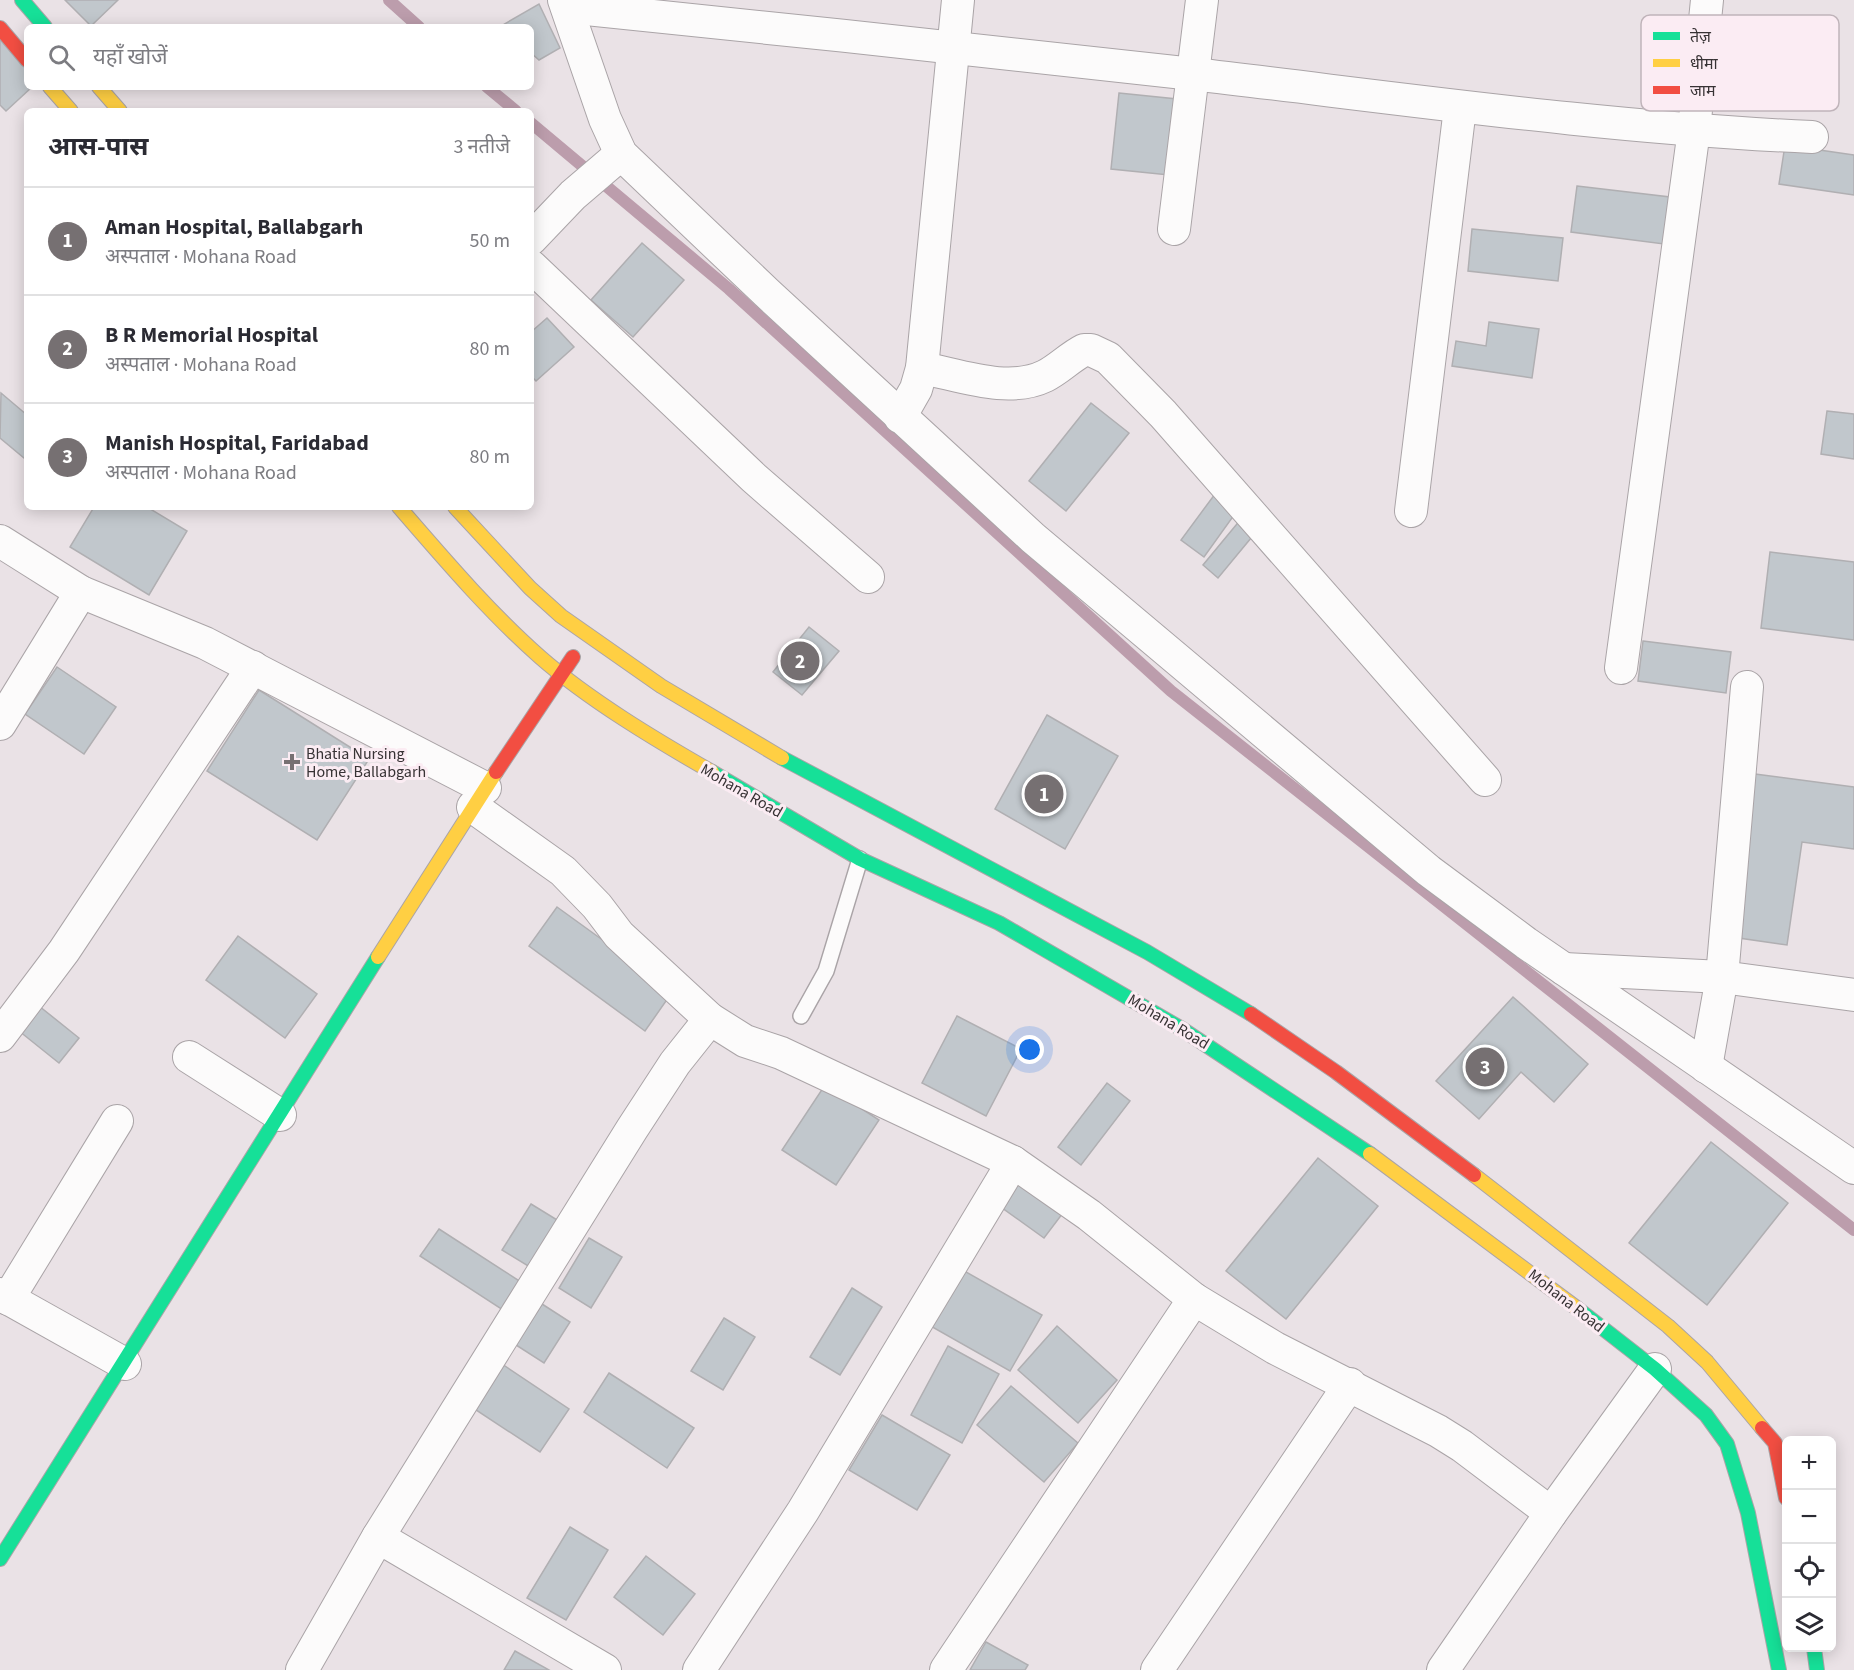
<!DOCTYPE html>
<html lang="hi">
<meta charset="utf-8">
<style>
body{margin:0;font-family:"Source Sans 3","Noto Sans Devanagari",sans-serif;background:#f7f7f7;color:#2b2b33}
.controls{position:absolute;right:18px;bottom:18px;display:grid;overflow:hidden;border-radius:9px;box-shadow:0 3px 15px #0003}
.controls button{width:54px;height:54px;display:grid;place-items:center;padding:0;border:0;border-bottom:2px solid #e1e1e2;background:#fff;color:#2b2b33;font:30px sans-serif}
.you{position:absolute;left:1030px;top:1050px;width:21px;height:21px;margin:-15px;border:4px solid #fff;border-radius:50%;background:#1a73e8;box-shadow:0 0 0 9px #1a73e833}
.badge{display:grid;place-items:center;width:39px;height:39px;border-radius:50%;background:#767072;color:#fff;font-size:20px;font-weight:700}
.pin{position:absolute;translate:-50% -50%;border:3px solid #fff;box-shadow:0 2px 6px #0006}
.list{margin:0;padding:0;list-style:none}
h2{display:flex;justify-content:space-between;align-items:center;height:78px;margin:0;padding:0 24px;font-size:26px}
h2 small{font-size:20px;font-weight:400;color:#7c7c81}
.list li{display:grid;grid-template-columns:39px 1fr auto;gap:18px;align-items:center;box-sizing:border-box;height:108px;padding:0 24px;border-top:2px solid #e1e1e2}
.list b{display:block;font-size:22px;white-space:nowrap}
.list p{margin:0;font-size:20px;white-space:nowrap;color:#7c7c81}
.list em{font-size:20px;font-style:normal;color:#7c7c81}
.icon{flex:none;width:33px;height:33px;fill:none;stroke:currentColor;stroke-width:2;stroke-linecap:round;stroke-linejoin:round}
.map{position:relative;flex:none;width:1854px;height:1670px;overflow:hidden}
.search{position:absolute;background:#fff;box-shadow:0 3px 15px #0003;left:24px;top:24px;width:510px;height:66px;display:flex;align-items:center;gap:15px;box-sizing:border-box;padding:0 21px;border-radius:9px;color:#7c7c81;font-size:22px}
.panel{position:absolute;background:#fff;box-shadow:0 3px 15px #0003;left:24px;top:108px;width:510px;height:402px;border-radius:9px}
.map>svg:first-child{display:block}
</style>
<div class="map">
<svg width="1854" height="1670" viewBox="0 0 1854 1670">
<rect width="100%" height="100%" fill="#eae2e6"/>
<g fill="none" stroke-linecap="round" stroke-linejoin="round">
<g stroke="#bc9dac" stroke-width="12">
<path d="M389 0 419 27"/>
<path d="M487 87 516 111"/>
<path d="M531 123 729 289 1171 691 1854 1230"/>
</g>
</g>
<g fill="#c1c7cc" stroke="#b0afb2" stroke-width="1.5">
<path d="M65 0H118L91 26Z"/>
<path d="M539 4 560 48 539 60 531 53V27L501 26Z"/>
<path d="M0 32 27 62V87H32L6 111 0 105Z"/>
<path d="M1119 93 1177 99 1169 175 1111 169Z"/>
<path d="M1785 145 1854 155V195L1779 184Z"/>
<path d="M1577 186 1670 197 1664 244 1571 232Z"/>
<path d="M1472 229 1563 238 1558 281 1468 271Z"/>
<path d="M642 243 684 280 633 337 591 300Z"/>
<path d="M547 318 574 347 536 381 531 376V332Z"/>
<path d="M1489 322 1539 329 1532 378 1452 366 1456 341 1486 346Z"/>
<path d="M1 393 27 415V455L24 458 0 438Z"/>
<path d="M1091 403 1129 433 1066 511 1029 481Z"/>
<path d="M1827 411 1854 414V459L1821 454Z"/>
<path d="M1215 494 1237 511 1204 557 1181 540Z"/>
<path d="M94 507H147L187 531 149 595 70 547Z"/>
<path d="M1241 519 1256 532 1218 578 1203 565Z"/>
<path d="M1770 552 1854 562V640L1761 628Z"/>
<path d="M809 627 839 651 802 695 773 672Z"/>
<path d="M1643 641 1731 652 1726 693 1638 681Z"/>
<path d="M57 667 116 707 84 754 25 714Z"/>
<path d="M259 690 369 759 317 840 207 771Z"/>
<path d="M1047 715 1118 756 1065 849 995 809Z"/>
<path d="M1755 774 1854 787V849L1802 842 1787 945 1732 937Z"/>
<path d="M557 907 673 991 645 1031 529 946Z"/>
<path d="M238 936 317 994 285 1038 206 980Z"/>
<path d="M1513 997 1588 1064 1554 1102 1521 1072 1479 1119 1436 1081Z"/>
<path d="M39 1006 79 1038 59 1063 19 1031Z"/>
<path d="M957 1016 1021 1049 986 1116 922 1083Z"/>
<path d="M1107 1083 1130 1101 1081 1165 1058 1147Z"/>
<path d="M825 1085 879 1120 836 1185 782 1150Z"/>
<path d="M1711 1142 1788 1203 1707 1305 1629 1243Z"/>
<path d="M1318 1158 1378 1206 1286 1319 1226 1271Z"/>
<path d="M1016 1167 1069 1205 1044 1238 991 1200Z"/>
<path d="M531 1204 567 1226 538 1272 502 1250Z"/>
<path d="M439 1229 524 1284 506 1312 420 1256Z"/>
<path d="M589 1238 622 1257 591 1308 559 1288Z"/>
<path d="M959 1268 1042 1315 1010 1371 927 1324Z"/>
<path d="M852 1288 882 1307 840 1375 810 1357Z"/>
<path d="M542 1304 570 1322 544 1363 516 1345Z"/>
<path d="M724 1318 755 1337 723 1390 691 1371Z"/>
<path d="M1057 1326 1117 1380 1078 1423 1018 1370Z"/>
<path d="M948 1346 999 1374 962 1443 911 1415Z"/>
<path d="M496 1360 569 1409 540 1452 467 1404Z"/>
<path d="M609 1373 694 1428 667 1468 584 1412Z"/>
<path d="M1011 1386 1078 1443 1044 1482 977 1425Z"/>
<path d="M882 1415 950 1455 917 1510 849 1470Z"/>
<path d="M570 1527 608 1550 566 1620 527 1598Z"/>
<path d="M646 1556 695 1594 663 1635 614 1597Z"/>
<path d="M986 1642 1028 1665 1025 1670H970Z"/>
<path d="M515 1651 549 1670H504Z"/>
</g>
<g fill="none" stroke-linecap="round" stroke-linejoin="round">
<g stroke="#aaa4a7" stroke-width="18">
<path id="lane" d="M801 1016 826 971 860 859"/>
</g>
<g stroke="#aaa4a7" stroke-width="34">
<g id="street">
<path d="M564 0 605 119 621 154 767 293 1033 538 1429 871 1526 943 1854 1168"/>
<path d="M567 7C776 28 984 51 1193 74 1399 98 1605 128 1812 137"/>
<path d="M1174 229 1202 0"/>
<path d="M531 239 573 195 621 154"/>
<path d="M531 266 754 478 868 577"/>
<path d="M922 368C960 375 1008 394 1045 376 1059 369 1070 357 1084 350H1091L1108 358 1163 414 1485 780"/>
<path d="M900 417 916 389 922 368 958 0"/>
<path d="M1411 511 1460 108"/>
<path d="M0 541 81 592 205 643 485 788"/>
<path d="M1621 668 1694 130 1707 0"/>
<path d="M0 724 81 592"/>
<path d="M473 807 563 871 597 906 619 935 710 1019 745 1041 781 1053 1013 1162 1089 1215 1194 1299 1275 1348 1438 1431 1462 1446 1551 1513"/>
<path d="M1564 969 1722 977 1854 995"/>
<path d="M0 1036 64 951 253 667"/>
<path d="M189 1057 280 1115"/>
<path d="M1706 1067 1722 977 1747 687"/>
<path d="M0 1294 125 1364"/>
<path d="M8 1299 117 1121"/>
<path d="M378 1537 605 1670"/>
<path d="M302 1670 378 1537 632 1129 675 1063 710 1019"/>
<path d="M699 1670 803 1511 1013 1162"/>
<path d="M946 1670 1194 1299"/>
<path d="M1157 1670 1350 1384"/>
<path d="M1443 1670 1551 1513 1655 1369"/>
</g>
</g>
<g stroke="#aaa4a7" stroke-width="16">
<g id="fast">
<path d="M22 0 45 27"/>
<path d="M782 758 1147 952 1251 1014"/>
<path d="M712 772 860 859 999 923 1182 1029 1370 1154"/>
<path d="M1578 1309 1655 1369 1706 1415 1727 1444 1748 1513 1779 1670"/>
<path d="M0 1559 378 957"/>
<path d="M1814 1648 1817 1670"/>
</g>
</g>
<g stroke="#aaa4a7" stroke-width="16">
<g id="slow">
<path d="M50 87 71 111"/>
<path d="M99 87 120 111"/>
<path d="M399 507C444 559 489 612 540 657 589 700 656 740 712 772"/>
<path d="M455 507 530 588 561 616 661 686 782 758"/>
<path d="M378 957 496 772"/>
<path d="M1370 1154 1578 1309"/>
<path d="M1474 1175 1668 1326 1707 1362 1762 1428"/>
</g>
</g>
<g stroke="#aaa4a7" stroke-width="16">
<g id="jam">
<path d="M0 28 27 60"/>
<path d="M496 772 573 657"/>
<path d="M1251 1014 1336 1072 1474 1175"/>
<path d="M1762 1428 1775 1443 1786 1498"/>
</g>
</g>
<use href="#lane" stroke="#fcfbfb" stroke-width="15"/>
<use href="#street" stroke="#fcfbfb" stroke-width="32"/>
<use href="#fast" stroke="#16e098" stroke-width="14"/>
<use href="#slow" stroke="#ffcf43" stroke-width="14"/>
<use href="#jam" stroke="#f24e42" stroke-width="14"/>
</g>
<path fill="#767072" stroke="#fbecf3" stroke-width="2" d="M289 753h6v6h6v6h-6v6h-6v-6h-6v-6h6z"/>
<g text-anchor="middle" stroke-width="6" stroke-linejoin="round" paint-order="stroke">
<g font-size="16" fill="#373234" stroke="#fbecf3" text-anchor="start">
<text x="306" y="759">Bhatia Nursing<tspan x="306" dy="18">Home, Ballabgarh</tspan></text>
</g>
<g font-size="16" fill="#373234" stroke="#fbecf3">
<text transform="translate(742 790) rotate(30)" y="6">Mohana Road</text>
<text transform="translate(1169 1021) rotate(31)" y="6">Mohana Road</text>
<text transform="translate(1567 1300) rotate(38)" y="6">Mohana Road</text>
</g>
</g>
<rect x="1641" y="15" width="198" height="96" rx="9" fill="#fbecf3" stroke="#c0b4ba" stroke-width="1.5"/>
<rect x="1653" y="32" width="27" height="8" fill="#16e098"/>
<rect x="1653" y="59" width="27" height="8" fill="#ffcf43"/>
<rect x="1653" y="86" width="27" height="8" fill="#f24e42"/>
<g font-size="16" fill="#373234">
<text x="1690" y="42">तेज़</text>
<text x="1690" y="69">धीमा</text>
<text x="1690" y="96">जाम</text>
</g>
</svg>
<div class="controls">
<button>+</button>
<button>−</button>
<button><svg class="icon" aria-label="locate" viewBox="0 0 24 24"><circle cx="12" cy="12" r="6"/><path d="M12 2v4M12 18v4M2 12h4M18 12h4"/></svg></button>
<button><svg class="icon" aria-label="layers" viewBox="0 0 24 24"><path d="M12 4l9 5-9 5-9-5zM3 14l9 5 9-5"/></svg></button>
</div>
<div class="you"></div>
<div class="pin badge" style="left:1044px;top:794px">1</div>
<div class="pin badge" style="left:800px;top:661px">2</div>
<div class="pin badge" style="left:1485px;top:1067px">3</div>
<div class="search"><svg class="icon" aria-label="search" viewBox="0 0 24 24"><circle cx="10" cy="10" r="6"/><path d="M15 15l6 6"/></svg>यहाँ खोजें</div>
<section class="panel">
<h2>आस-पास<small>3 नतीजे</small></h2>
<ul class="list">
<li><span class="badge">1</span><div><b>Aman Hospital, Ballabgarh</b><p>अस्पताल · Mohana Road</p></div><em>50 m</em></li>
<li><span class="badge">2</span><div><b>B R Memorial Hospital</b><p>अस्पताल · Mohana Road</p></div><em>80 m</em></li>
<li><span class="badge">3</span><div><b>Manish Hospital, Faridabad</b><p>अस्पताल · Mohana Road</p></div><em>80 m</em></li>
</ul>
</section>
</div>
